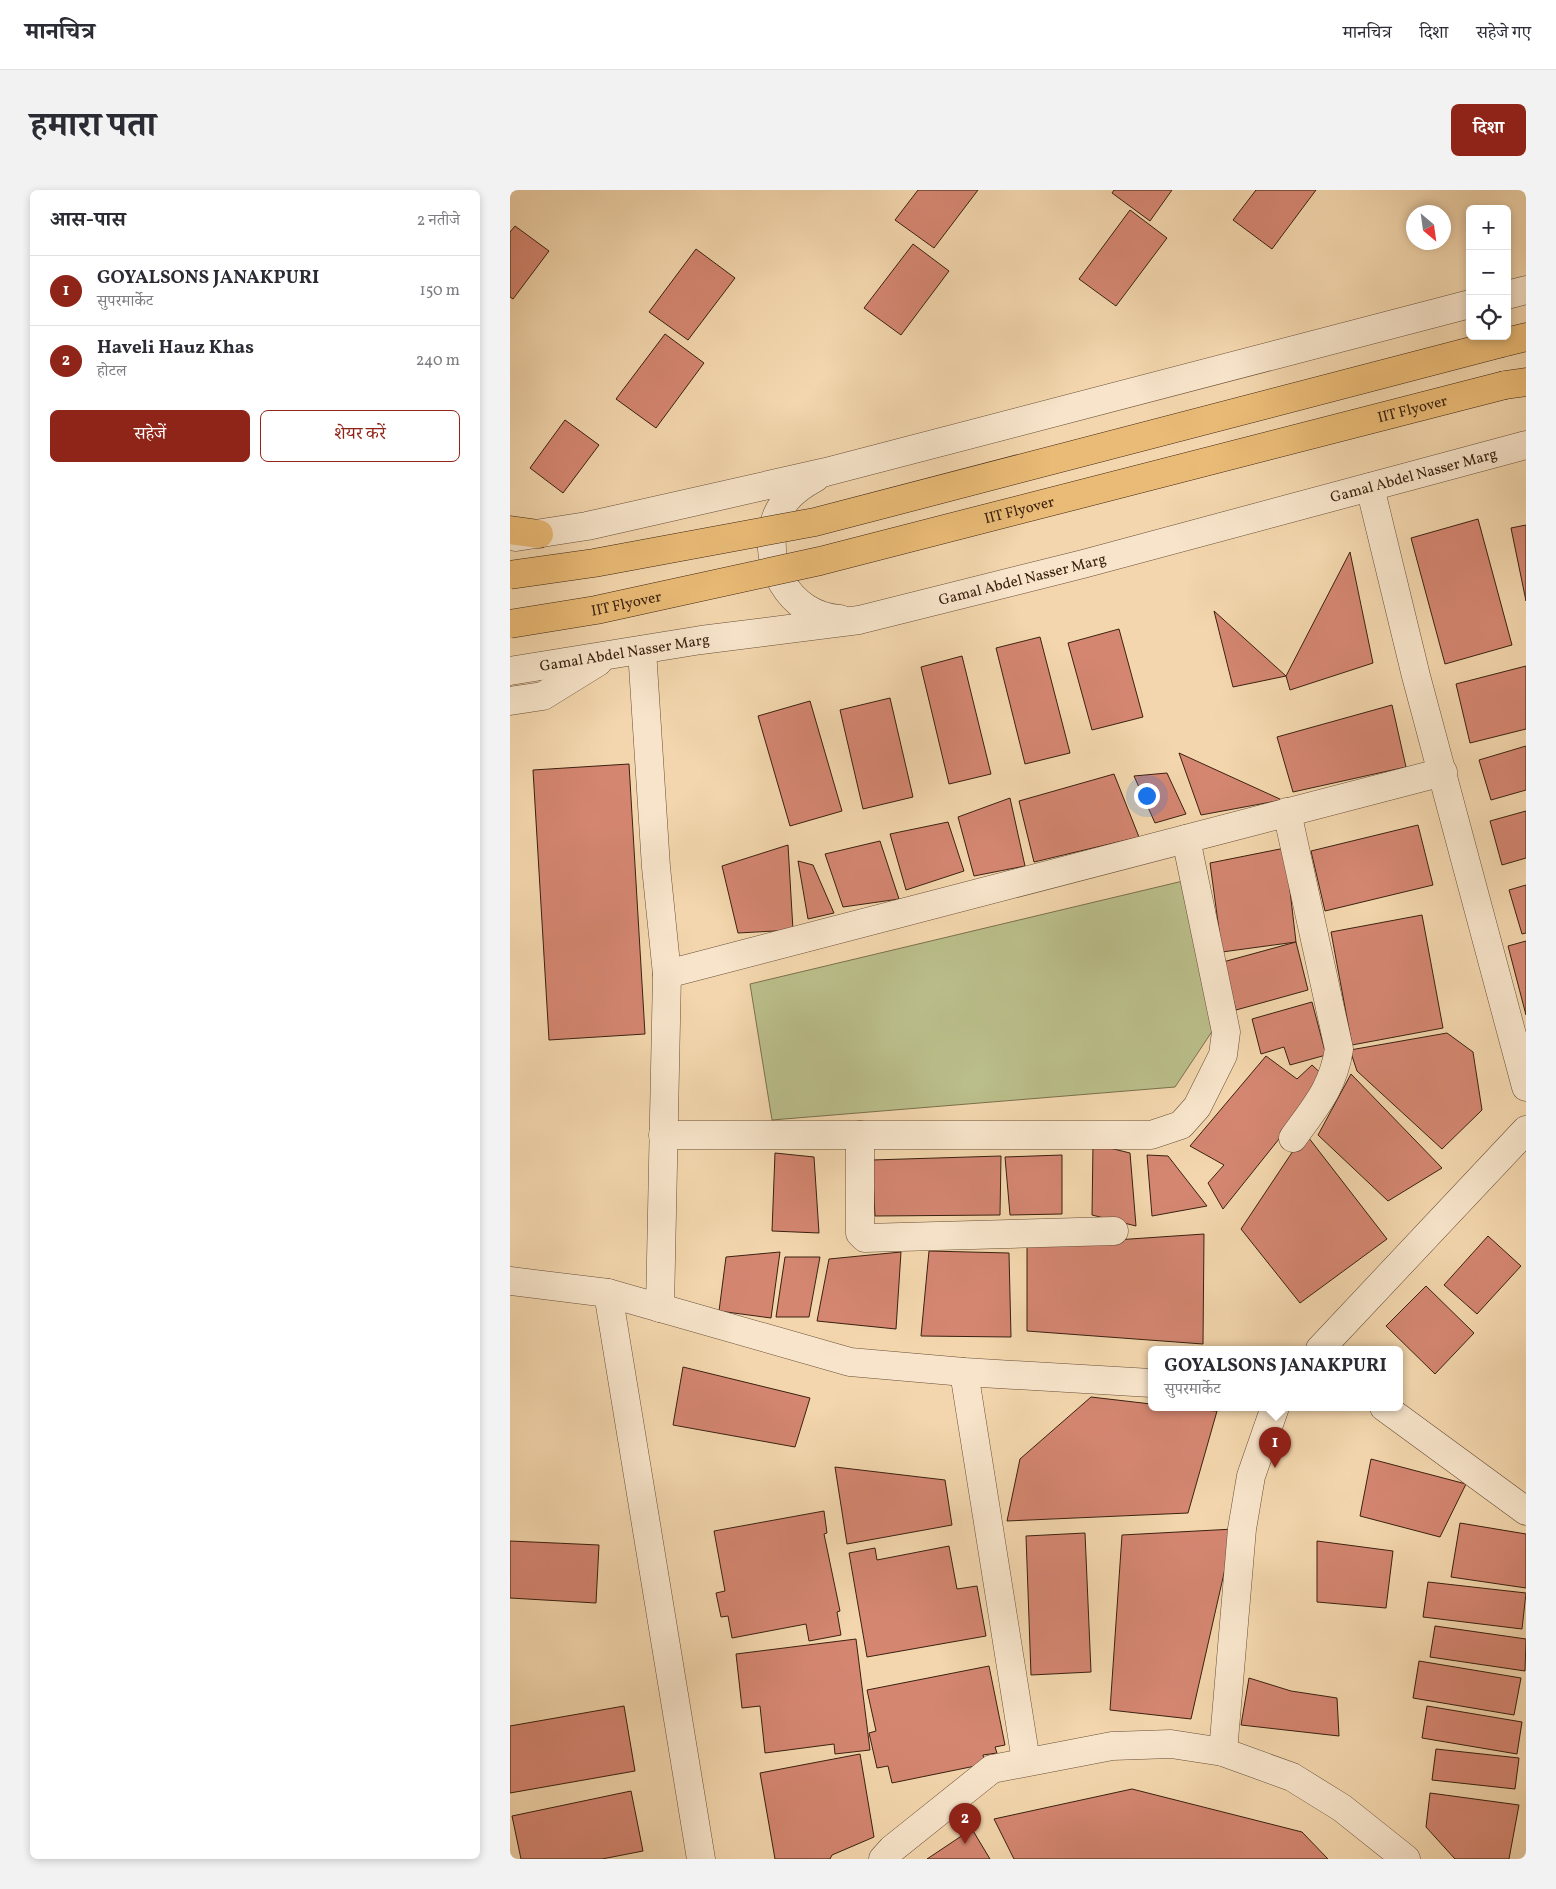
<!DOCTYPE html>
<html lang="hi">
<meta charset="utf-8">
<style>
body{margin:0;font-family:Vollkorn,"Noto Serif Devanagari",serif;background:#f2f2f3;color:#2b2b33}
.controls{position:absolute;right:15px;top:15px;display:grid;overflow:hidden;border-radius:8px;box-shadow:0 2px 8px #0003}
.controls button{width:45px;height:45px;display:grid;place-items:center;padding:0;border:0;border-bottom:1px solid #e1e1e2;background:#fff;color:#2b2b33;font:25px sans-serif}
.compass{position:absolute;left:896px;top:15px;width:45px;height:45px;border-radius:50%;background:#fff;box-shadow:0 2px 8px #0003;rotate:151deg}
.you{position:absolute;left:636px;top:605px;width:18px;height:18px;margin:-12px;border:4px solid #fff;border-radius:50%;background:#1a73e8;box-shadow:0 0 0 8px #1a73e833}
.badge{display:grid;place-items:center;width:32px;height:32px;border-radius:50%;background:#8f2418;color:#fff;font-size:16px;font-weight:700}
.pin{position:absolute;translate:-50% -41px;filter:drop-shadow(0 1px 2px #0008)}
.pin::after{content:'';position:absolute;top:26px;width:18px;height:15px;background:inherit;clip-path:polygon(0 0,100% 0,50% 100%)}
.popup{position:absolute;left:638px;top:1156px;width:255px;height:65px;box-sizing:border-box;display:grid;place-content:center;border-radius:8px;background:#fff;filter:drop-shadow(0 1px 4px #0005);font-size:16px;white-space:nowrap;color:#7c7c81}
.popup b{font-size:19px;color:#2b2b33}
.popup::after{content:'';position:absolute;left:50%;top:100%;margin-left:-10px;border:10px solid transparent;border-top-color:#fff}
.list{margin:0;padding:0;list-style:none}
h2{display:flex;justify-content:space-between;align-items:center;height:65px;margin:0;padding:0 20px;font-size:21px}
h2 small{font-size:16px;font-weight:400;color:#7c7c81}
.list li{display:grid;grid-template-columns:32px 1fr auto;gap:15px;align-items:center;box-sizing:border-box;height:70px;padding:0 20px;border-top:1px solid #e1e1e2}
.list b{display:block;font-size:19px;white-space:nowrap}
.list p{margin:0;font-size:16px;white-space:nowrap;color:#7c7c81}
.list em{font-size:16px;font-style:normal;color:#7c7c81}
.actions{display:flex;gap:10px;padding:15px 20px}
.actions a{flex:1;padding:11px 0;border:1px solid #8f2418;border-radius:8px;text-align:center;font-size:18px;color:#8f2418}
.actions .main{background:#8f2418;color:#fff}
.icon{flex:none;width:28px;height:28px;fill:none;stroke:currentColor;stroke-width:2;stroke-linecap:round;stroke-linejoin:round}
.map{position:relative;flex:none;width:1016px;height:1669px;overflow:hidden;border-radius:8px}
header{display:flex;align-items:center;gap:30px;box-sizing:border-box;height:70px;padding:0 25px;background:#fff;border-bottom:1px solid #e1e1e2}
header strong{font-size:24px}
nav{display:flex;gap:28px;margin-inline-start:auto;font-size:18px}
.intro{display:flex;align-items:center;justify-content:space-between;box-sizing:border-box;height:120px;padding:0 30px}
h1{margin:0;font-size:35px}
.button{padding:12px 22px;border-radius:8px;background:#8f2418;color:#fff;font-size:18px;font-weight:700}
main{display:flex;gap:30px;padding:0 30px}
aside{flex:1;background:#fff;border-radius:8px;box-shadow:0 2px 8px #0003}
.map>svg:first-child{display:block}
</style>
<header>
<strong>मानचित्र</strong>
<nav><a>मानचित्र</a><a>दिशा</a><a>सहेजे गए</a></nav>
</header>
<div class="intro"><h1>हमारा पता</h1><a class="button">दिशा</a></div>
<main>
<aside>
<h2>आस-पास<small>2 नतीजे</small></h2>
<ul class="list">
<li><span class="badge">1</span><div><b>GOYALSONS JANAKPURI</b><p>सुपरमार्केट</p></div><em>150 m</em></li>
<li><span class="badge">2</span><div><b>Haveli Hauz Khas</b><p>होटल</p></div><em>240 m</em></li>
</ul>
<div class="actions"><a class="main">सहेजें</a><a>शेयर करें</a></div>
</aside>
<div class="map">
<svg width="1016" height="1669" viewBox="0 0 1016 1669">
<rect width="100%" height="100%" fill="#f3d6ad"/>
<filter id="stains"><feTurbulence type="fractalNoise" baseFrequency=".004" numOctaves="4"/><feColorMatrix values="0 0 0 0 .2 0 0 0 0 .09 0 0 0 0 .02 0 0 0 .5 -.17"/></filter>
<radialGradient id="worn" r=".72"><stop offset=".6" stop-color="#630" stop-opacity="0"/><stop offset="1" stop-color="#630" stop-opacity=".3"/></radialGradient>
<path fill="#babe8a" stroke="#7a704c" d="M673 691 707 834 665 897 262 930 240 794Z"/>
<g fill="#d48671" stroke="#3a210f">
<path d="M408 0H468L424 58 385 30Z"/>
<path d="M604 0H662L640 31 602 3Z"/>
<path d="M746 0H806L762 59 723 30Z"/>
<path d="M620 20 657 48 606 116 569 89Z"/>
<path d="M5 36 39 61 3 109 0 107V42Z"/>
<path d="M403 54 439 81 391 145 354 118Z"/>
<path d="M186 59 225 88 178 150 139 122Z"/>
<path d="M155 144 194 173 146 238 106 209Z"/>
<path d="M55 230 89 255 53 303 20 278Z"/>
<path d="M968 329 1002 455 935 474 901 348Z"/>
<path d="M1016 335V411L1001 338Z"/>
<path d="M840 362 863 473 780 500 776 486Z"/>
<path d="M704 421 776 486 723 497Z"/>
<path d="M609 439 633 527 582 540 558 453Z"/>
<path d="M530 447 560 563 515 574 486 458Z"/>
<path d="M452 466 481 584 439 594 411 477Z"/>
<path d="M1016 476V539L960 553 946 494Z"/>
<path d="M380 508 403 607 353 619 330 520Z"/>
<path d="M300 511 332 621 280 636 248 526Z"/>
<path d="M882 515 896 577 783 602 767 547Z"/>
<path d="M1016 556V600L981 610 969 570Z"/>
<path d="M669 563 772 610 691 625Z"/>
<path d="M119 574 135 844 39 850 23 580Z"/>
<path d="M657 583 676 624 645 633 624 586Z"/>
<path d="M604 584 629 647 524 672 509 611Z"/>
<path d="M500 608 515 676 464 686 448 627Z"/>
<path d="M1016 621V668L992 675 980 631Z"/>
<path d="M438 632 454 681 396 700 380 644Z"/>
<path d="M908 635 923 695 815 721 801 661Z"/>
<path d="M370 651 389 709 333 717 315 664Z"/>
<path d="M278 655 283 740 228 743 212 676Z"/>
<path d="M775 658 786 752 712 762 700 673Z"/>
<path d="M288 671 303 675 324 723 298 729Z"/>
<path d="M1016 695V743L1012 744 999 700Z"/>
<path d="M912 725 933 838 842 855 821 742Z"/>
<path d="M1016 751V825L998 756Z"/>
<path d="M786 752 798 800 726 820 713 772Z"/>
<path d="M802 812 816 865 780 875 774 857 751 864 742 829Z"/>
<path d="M937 843 963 862 972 920 932 959 847 881 840 860Z"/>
<path d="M756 866 787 889 802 875 817 889 713 1019 698 993 714 975 680 956Z"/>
<path d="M841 884 932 978 878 1011 808 945Z"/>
<path d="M795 943 877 1049 790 1113 731 1039Z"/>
<path d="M583 954 620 963 626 1036 582 1025Z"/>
<path d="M265 963 304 967 309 1043 262 1041Z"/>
<path d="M552 965V1024L500 1025 495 967Z"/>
<path d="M637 965 658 966 697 1016 642 1026Z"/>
<path d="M491 966 490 1025 365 1026 362 970Z"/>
<path d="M694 1044 693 1154 517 1141V1056Z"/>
<path d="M978 1046 1011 1076 967 1124 934 1095Z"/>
<path d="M419 1061 499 1063 501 1147 411 1146Z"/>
<path d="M270 1062 261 1128 209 1121 216 1067Z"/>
<path d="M391 1062 386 1139 307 1131 319 1069Z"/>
<path d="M275 1067H310L299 1127H266Z"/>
<path d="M916 1096 964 1143 925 1184 876 1136Z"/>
<path d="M173 1177 300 1208 285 1257 163 1235Z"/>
<path d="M581 1207 641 1214V1217L707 1221 678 1323 497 1331 510 1269Z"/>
<path d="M861 1269 956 1294 930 1347 850 1326Z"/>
<path d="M325 1277 435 1290 442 1335 337 1354Z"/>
<path d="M314 1321 317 1343 314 1344 330 1421 327 1422 331 1445 299 1451 296 1434 222 1448 218 1426 211 1427 206 1403 215 1401 204 1341Z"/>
<path d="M950 1333 1016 1344V1398L941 1387Z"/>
<path d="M724 1339 681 1529 600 1520 612 1345Z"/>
<path d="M575 1343 581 1482 521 1485 516 1346Z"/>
<path d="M0 1351 89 1355 86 1413 0 1408Z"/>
<path d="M807 1351 883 1361 876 1418 807 1412Z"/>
<path d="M439 1356 447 1399 467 1396 476 1446 357 1467 339 1363 365 1358 367 1370Z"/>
<path d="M918 1392 1016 1403 1012 1439 913 1427Z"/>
<path d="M925 1436 1016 1449 1015 1481 920 1467Z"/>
<path d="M346 1449 360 1560 325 1564 324 1554 255 1563 250 1516 232 1518 226 1464Z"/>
<path d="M909 1471 1011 1488 1004 1525 903 1508Z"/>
<path d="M479 1476 495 1555 485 1557 487 1563 473 1565 475 1574 382 1593 378 1576 367 1578 359 1543 366 1541 357 1500Z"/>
<path d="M739 1488 781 1501 827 1508 829 1546 731 1535Z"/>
<path d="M114 1516 125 1581 0 1603V1536Z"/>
<path d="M917 1516 1012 1532 1007 1564 912 1548Z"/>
<path d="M926 1559 1009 1568 1005 1599 922 1590Z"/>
<path d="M350 1564 364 1647 322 1665 320 1669H265L250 1583Z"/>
<path d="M622 1599 792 1642 818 1669H504L484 1629Z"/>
<path d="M121 1601 133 1661 92 1669H11L2 1626Z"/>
<path d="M920 1603 1009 1615 999 1669H945L916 1637Z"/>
<path d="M462 1639 480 1669H417Z"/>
</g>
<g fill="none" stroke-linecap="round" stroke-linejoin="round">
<g stroke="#684e36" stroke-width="29">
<g id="minor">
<path d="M997 105 1016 100"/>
<path d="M305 288C290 296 274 308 267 325 249 371 279 426 330 429"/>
<path d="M860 297 906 486 1016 897"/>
<path d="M6 347 77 336 316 282 960 114"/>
<path d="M132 460 146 677 157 784 150 1118"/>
<path id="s1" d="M0 481 191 450 349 430 573 374 1016 255"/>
<path d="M0 511 33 506 88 472"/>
<path d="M777 622 829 859C823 898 805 917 783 948"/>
<path d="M157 784 933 582"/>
<path d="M153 945H641L671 935 687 917 713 865 716 842 676 649"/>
<path d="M350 945V1043L355 1048 604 1041"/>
<path d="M0 1091 98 1103 340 1172 454 1182 641 1193"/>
<path d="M98 1103 191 1669"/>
<path d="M810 1159 1016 940"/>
<path d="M454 1182 516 1571"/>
<path d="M874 1217 1016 1321"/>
<path d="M713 1562 732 1339 741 1286 765 1217"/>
<path d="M373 1669 382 1659 482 1579 602 1556 661 1554 713 1562 782 1587 832 1618 896 1669"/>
</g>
</g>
<g stroke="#3a210f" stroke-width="29">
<g id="major">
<path d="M992 153 1016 147"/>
<path d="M995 195 1016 192"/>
</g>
</g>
<g stroke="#3a210f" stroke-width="29">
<path id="highway" d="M0 340 29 344"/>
</g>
<use href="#minor" stroke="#f7e4ca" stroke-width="28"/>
<use href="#major" stroke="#eabb76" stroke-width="28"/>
<use href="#highway" stroke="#eabb76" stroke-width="28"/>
<g stroke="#3a210f" stroke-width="29" stroke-linecap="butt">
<g id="major-bridge">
<path d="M0 385 84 373 305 332 992 153"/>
<path id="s2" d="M0 434 86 420 310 371 995 195"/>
</g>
</g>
<use href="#major-bridge" stroke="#eabb76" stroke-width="28"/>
</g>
<g text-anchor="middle" stroke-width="4.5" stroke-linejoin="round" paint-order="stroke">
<g font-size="15" fill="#3a210f" stroke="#f7e4ca">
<text dy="5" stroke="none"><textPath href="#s2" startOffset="928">IIT Flyover</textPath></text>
<text dy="5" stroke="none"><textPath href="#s1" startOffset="926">Gamal Abdel Nasser Marg</textPath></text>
<text dy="5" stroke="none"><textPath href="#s2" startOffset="522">IIT Flyover</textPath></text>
<text dy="5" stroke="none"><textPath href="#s1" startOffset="521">Gamal Abdel Nasser Marg</textPath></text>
<text dy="5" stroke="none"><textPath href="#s2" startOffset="118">IIT Flyover</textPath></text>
<text dy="5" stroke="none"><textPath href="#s1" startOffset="116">Gamal Abdel Nasser Marg</textPath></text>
</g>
</g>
<rect width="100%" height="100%" filter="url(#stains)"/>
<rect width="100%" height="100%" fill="url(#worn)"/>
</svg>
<div class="controls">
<button>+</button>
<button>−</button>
<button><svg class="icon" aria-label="locate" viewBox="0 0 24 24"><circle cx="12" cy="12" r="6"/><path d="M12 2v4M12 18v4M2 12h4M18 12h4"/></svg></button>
</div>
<svg class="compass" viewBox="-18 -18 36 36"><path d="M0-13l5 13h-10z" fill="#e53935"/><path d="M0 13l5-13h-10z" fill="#7c7c81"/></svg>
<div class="you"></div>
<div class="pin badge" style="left:765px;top:1278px">1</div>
<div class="popup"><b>GOYALSONS JANAKPURI</b>सुपरमार्केट</div>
<div class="pin badge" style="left:455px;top:1654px">2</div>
</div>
</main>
